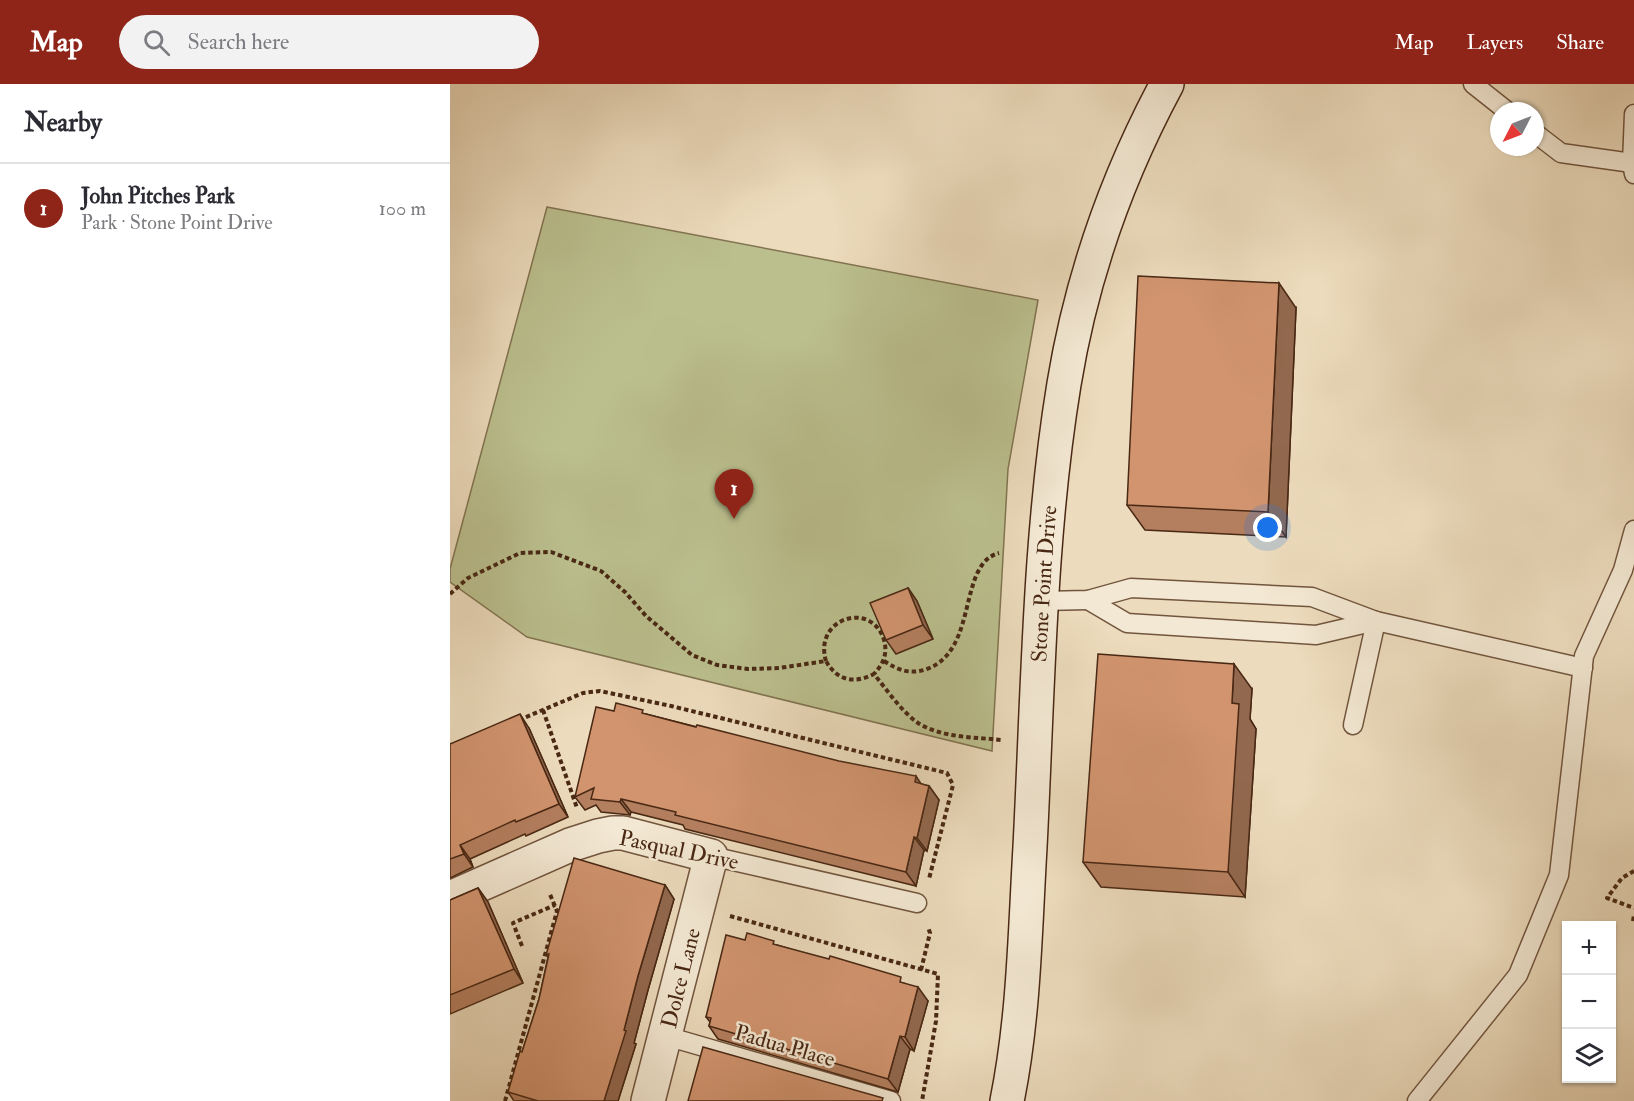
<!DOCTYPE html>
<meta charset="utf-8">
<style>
body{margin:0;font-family:"IM FELL Double Pica",serif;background:#f2f2f3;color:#2b2b33}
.controls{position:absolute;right:18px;bottom:18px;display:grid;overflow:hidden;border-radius:0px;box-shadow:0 2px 4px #0004}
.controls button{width:54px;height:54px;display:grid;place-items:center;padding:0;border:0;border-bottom:2px solid #e1e1e2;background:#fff;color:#2b2b33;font:30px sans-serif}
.compass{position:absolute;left:1040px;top:18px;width:54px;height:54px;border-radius:50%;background:#fff;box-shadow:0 2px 4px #0004;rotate:228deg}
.you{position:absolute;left:818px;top:444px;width:21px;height:21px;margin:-15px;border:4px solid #fff;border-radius:50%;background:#1a73e8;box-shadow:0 0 0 9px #1a73e833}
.badge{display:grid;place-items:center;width:39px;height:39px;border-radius:50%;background:#8f2418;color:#fff;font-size:20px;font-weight:700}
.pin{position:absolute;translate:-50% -50px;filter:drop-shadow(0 2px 3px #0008)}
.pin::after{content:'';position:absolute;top:32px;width:21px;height:18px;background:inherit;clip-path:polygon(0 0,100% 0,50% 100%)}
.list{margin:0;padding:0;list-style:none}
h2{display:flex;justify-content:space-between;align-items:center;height:78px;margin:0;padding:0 24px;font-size:26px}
h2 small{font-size:20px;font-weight:400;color:#7c7c81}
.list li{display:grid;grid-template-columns:39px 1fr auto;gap:18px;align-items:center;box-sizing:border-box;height:90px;padding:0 24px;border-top:2px solid #e1e1e2}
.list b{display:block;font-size:22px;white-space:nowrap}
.list p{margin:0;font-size:20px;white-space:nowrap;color:#7c7c81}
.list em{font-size:20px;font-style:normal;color:#7c7c81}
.icon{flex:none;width:33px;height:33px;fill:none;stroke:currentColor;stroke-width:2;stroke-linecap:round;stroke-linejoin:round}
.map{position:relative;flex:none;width:1184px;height:1017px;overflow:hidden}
header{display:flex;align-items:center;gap:36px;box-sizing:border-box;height:84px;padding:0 30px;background:#8f2418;color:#fff}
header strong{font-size:28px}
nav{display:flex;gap:33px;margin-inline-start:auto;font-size:21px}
.search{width:420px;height:54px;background:#f2f2f3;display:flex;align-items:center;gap:15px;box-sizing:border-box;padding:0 21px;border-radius:33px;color:#7c7c81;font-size:22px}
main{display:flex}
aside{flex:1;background:#fff}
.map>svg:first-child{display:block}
</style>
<header>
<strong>Map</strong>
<div class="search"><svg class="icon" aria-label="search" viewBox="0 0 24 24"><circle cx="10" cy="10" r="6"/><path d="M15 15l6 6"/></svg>Search here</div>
<nav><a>Map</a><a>Layers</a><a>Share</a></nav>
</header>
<main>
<aside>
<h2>Nearby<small></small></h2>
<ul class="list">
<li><span class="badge">1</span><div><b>John Pitches Park</b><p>Park · Stone Point Drive</p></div><em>100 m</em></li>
</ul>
</aside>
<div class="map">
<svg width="1184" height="1017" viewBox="0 0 1184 1017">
<rect width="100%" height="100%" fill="#ecdbbc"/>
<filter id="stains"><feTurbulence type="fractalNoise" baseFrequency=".00333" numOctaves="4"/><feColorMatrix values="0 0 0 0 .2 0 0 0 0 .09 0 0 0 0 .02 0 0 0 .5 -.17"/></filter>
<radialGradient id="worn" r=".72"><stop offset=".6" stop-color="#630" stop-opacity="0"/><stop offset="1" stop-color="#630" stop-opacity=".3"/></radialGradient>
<path fill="#bbbf8e" stroke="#827451" stroke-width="1.5" d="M97 123 588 216 558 385 542 667 77 553 0 498V485Z"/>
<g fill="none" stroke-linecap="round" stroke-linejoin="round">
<g stroke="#72553e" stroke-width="21">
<g id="lane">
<path d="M1023 0 1057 27"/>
<path d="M1184 30 1182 79 1184 90"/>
<path d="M1085 49 1111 69 1182 79"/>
<path d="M638 516 677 539 866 551 926 537"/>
<path d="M592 517 638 516 681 504 862 513 926 537 1133 584"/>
<path d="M903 641 926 537"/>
<path d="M261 772 467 819"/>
<path d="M216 952 441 1017"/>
<path d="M967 1017 1068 891 1109 791 1134 572 1173 486 1184 446"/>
</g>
</g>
<g stroke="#72553e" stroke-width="36">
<path id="street" d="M0 814 120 761 148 752 163 749H173L261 772 198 1017"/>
</g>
<g stroke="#492814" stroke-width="36">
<g id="secondary">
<path id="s1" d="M557 1017C574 933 575 848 580 763 588 609 589 452 614 300 631 196 667 93 717 0"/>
</g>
</g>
<g stroke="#492814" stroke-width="4" stroke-dasharray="4.5 3" stroke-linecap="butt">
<path d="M0 510 18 494 70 469 101 468 151 487 175 508 196 532 242 571 267 581 298 585 329 584 376 577C387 597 405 600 424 590 437 606 451 627 468 639 492 654 524 653 551 656"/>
<path d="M376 577C363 534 422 516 434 556 438 570 433 580 424 590"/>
<path d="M434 577C448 586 460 591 477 585 529 566 507 480 549 469"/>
<path d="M93 626 127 724"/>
<path d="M69 636 133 609 150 607 221 622 497 689 503 701 479 795"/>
<path d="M1184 787 1172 794 1157 814 1184 824"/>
<path d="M280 832 488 890 486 937 472 1017"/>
<path d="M1183 837 1184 831"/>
<path d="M72 862 63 839 105 821"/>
<path d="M471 886 480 849 478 843"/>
<path d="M55 1017 107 827 99 808"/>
</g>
<use href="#lane" stroke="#f3e8d3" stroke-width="18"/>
<use href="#street" stroke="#f3e8d3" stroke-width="33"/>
<use href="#secondary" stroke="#f3e8d3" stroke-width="33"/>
</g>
<g fill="#b47f5f" stroke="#492814" stroke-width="1.5">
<path d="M846 224 836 453 695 446 677 421Z"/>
<path d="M458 504 467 517 483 555 446 570 436 556Z"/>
<path d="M802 605 800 635 806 645 795 813 651 803 633 778Z"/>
<path d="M164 627 196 630 479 702 489 716 477 767 474 766 466 802 235 745 233 741 181 728 180 731 151 728 146 721 135 726 125 713Z"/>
<path d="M79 644 118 733 76 752 75 750 20 775 23 783 0 794V660Z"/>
<path d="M215 801 224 815 198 906 184 959 186 960 168 1017H64L58 1008 72 968 89 915 98 873 96 871Z"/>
<path d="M28 804 38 818 73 899 0 930V816Z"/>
<path d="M295 856 327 861 456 900 478 917 464 967 460 965 448 1008 268 955 259 942 260 938 256 933Z"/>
</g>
<g fill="#92684e" stroke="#492814" stroke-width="1.5">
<path d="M829 199 846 224 836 453 818 428Z"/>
<path d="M458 504 467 517 483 555 473 541Z"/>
<path d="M784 580 802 605 800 635 806 645 795 813 778 788 782 619Z"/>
<path d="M70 630 79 644 118 733 109 720Z"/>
<path d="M466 692 475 706 465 698Z"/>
<path d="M479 702 489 716 477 767 467 754Z"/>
<path d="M171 715 181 728 180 731 170 718Z"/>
<path d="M464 753 474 766 466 802 456 788Z"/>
<path d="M10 761 20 775 23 783 14 770Z"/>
<path d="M215 801 224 815 198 906 184 959 186 960 168 1017H154L174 946 188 892Z"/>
<path d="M28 804 38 818 73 899 64 885Z"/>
<path d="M468 903 478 917 464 967 455 953Z"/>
<path d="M450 952 460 965 448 1008 438 995Z"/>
</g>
<g fill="#d1946f" stroke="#492814" stroke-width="1.5">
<path d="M688 192 829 199 818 428 677 421Z"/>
<path d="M458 504 473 541 436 556 420 519Z"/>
<path d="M648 570 784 580 782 619 789 620 778 788 633 778Z"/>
<path d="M166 619 193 626 192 629 246 643 247 641 389 677 466 692 465 698 479 702 467 754 464 753 456 788 225 731 226 728 171 715 170 718 141 715 144 704 125 713 146 623 164 627Z"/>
<path d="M70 630 109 720 66 738 65 736 10 761 14 770 0 775V660Z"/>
<path d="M124 774 215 801 188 892 174 946 176 947 154 1017H88L58 1008 70 967 72 968 89 915 99 870 96 871Z"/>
<path d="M28 804 64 885 0 911V816Z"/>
<path d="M297 849 324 857 323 860 379 875 380 872 451 893 450 898 468 903 455 953 450 952 438 995 259 942 261 934 256 933 276 851 295 856Z"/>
<path d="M253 963 433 1014 432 1017H238Z"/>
</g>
<g text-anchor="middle" stroke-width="5" stroke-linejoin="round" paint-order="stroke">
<g font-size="22" fill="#492814" stroke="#f3e8d3">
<text dy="8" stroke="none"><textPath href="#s1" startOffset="519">Stone Point Drive</textPath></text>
<text transform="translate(229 765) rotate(12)" y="8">Pasqual Drive</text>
<text transform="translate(230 894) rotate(-76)" y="8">Dolce Lane</text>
<text transform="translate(335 961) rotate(16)" y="8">Padua Place</text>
</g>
</g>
<rect width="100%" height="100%" filter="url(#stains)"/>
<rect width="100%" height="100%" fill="url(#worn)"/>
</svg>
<div class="controls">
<button>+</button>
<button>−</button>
<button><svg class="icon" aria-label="layers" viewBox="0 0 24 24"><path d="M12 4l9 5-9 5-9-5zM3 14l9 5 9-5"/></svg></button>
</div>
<svg class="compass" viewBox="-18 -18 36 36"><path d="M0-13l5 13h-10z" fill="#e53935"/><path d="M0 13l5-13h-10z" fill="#7c7c81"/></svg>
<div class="you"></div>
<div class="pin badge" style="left:284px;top:435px">1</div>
</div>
</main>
